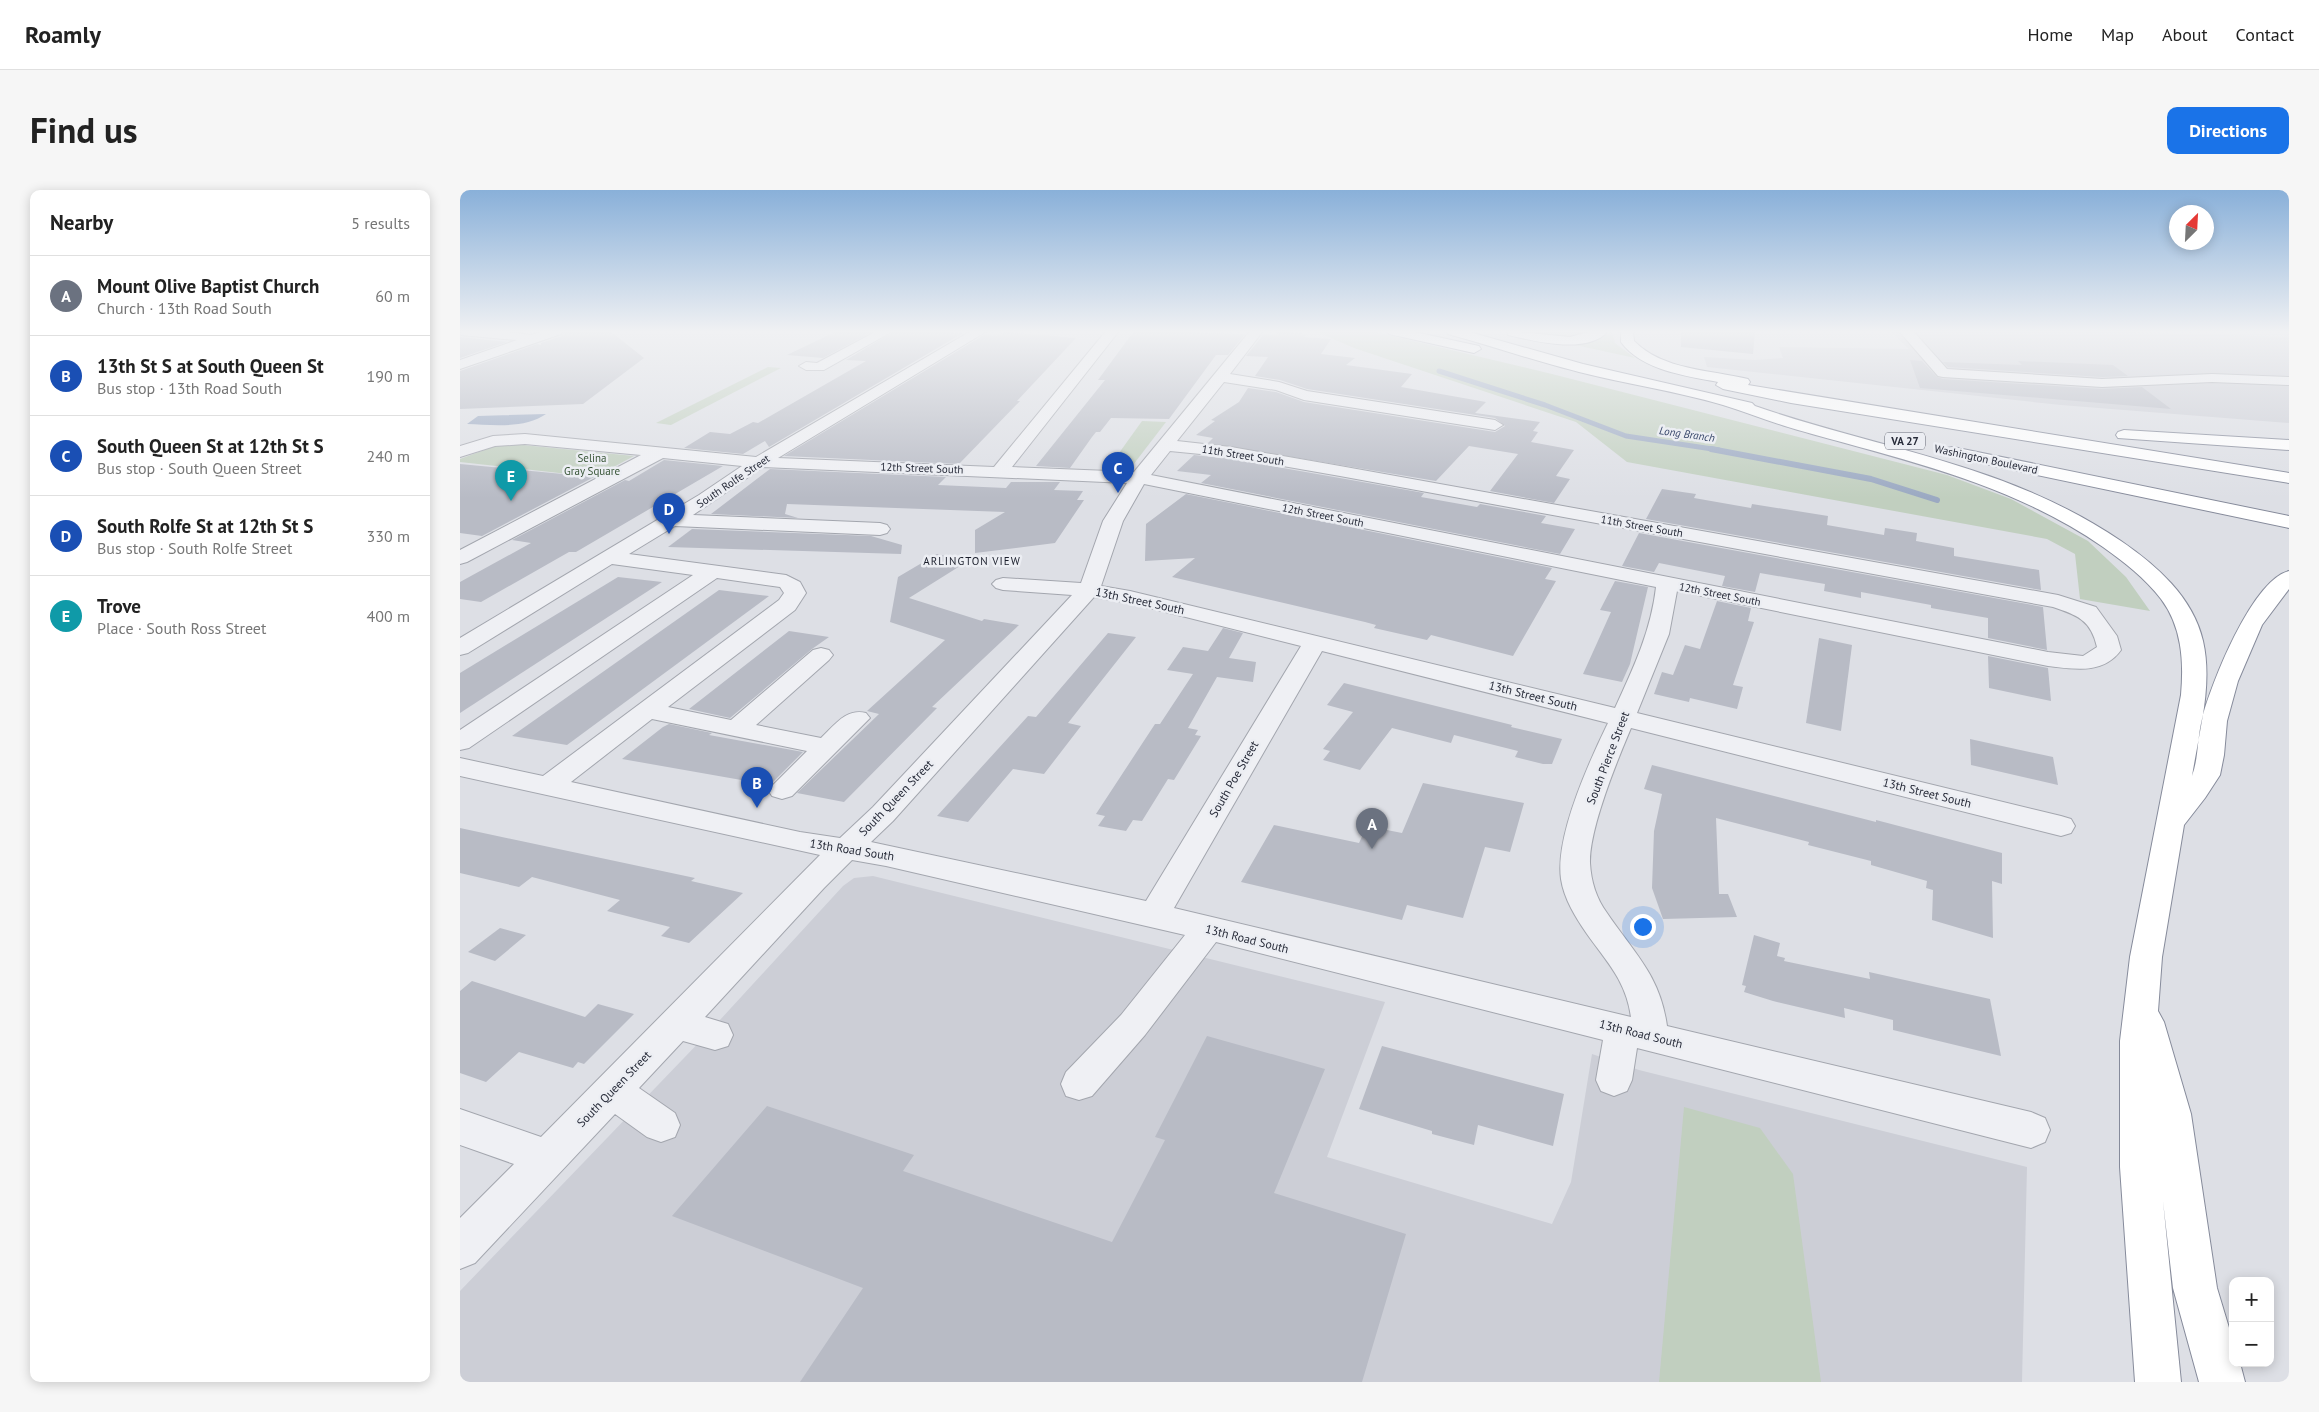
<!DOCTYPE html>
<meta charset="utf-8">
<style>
body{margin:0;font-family:"PT Sans",sans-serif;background:#f6f6f6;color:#222}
.controls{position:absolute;right:15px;bottom:15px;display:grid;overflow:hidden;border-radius:10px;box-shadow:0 2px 12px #0003}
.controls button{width:45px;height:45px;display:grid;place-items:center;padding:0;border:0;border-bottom:1px solid #e0e0e0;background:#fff;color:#222;font:25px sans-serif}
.compass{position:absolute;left:1709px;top:15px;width:45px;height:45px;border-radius:50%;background:#fff;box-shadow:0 2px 12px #0003;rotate:24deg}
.you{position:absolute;left:1182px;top:736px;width:18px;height:18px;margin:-12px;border:4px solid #fff;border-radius:50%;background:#1a73e8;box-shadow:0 0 0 8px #1a73e833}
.badge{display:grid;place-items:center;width:32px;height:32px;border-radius:50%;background:#1a73e8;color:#fff;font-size:16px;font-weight:700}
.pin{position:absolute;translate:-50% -41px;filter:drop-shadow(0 1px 2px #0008)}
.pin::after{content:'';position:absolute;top:26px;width:18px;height:15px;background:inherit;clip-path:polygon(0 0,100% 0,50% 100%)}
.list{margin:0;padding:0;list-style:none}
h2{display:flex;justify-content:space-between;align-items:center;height:65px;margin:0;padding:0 20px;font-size:21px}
h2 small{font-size:16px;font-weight:400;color:#767676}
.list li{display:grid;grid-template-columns:32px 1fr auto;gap:15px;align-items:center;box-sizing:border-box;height:80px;padding:0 20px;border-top:1px solid #e0e0e0}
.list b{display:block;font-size:19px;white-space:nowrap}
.list p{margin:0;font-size:16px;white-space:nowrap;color:#767676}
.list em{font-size:16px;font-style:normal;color:#767676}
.map{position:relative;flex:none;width:1829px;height:1192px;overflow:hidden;border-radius:10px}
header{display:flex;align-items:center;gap:30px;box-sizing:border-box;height:70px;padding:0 25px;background:#fff;border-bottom:1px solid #e0e0e0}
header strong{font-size:24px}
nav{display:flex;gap:28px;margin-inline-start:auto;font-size:18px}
.intro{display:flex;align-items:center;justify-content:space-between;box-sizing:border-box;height:120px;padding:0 30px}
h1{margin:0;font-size:35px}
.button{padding:12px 22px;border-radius:10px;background:#1a73e8;color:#fff;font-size:18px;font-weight:700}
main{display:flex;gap:30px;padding:0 30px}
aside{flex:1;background:#fff;border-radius:10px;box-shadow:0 2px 12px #0003}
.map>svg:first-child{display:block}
</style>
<header>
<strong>Roamly</strong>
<nav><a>Home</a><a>Map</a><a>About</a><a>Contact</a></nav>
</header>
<div class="intro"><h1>Find us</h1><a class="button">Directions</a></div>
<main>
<aside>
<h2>Nearby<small>5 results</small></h2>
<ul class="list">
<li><span class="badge" style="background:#6b7280">A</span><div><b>Mount Olive Baptist Church</b><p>Church · 13th Road South</p></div><em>60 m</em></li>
<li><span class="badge" style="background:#1a4fb4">B</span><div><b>13th St S at South Queen St</b><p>Bus stop · 13th Road South</p></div><em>190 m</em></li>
<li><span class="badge" style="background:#1a4fb4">C</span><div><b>South Queen St at 12th St S</b><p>Bus stop · South Queen Street</p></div><em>240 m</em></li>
<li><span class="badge" style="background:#1a4fb4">D</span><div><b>South Rolfe St at 12th St S</b><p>Bus stop · South Rolfe Street</p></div><em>330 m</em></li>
<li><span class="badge" style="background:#0f9aa8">E</span><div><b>Trove</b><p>Place · South Ross Street</p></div><em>400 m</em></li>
</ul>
</aside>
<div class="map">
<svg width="1829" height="1192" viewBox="0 0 1829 1192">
<rect width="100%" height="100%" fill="#dddfe5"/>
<g fill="#ccced6">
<path d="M1430 141H1636L1829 147V233L1601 215 1247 177 1244 167 1295 170 1323 168 1319 157 1449 159Z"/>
<path d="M413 686 925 812 867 967 1092 1034 1111 992 1132 864 1179 880 1567 977 1562 1192H0V1101L248 843 383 696 394 688Z"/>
</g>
<g fill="#c1cfbf">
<path d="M855 141H911L1092 184 1487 285 1551 309 1628 351 1666 387 1690 421 1620 409 1615 364 1587 349 1167 272 1116 232 894 158Z"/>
<path d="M1065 141H1129C1110 150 1085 146 1065 141Z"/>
<path d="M1152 142 1155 153 1175 168 1097 151 1139 148Z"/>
<path d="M308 177 321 178 211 235 196 233Z"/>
<path d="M682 231 706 232 673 275 649 277Z"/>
<path d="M43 253 174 266 135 287 0 272V269Z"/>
<path d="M1224 917 1300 938 1333 984 1361 1192H1199Z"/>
</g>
<path fill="#9ba9c2" d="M86 224C65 239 32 235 7 234L18 226Z"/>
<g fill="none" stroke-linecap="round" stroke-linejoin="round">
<path stroke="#9ba9c2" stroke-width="5" d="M979 181 1085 215 1166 246 1259 260"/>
<path stroke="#9ba9c2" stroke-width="6" d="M1251 259 1411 289 1477 310"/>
</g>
<g fill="#b8bbc5">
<path d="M105 141H150L184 168 123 214 0 219V181L77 154 81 155V153L102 146Z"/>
<path d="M377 141H414L363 168 327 165Z"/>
<path d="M435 141 503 143 309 257 305 251 283 264 224 258 250 242 270 244 293 232 298 233 406 171 386 170Z"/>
<path d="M674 141 785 144 768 165H756L709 229 651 228 640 242H636L632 247 610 278 576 276 645 190H638Z"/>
<path d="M1221 141H1295L1293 164 1221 157Z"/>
<path d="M544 142 616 148 557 211H560L499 274 324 266 524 145 537 146Z"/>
<path d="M818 142 843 143 842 145H846L844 147 871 149 861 164 895 168 886 175 952 184 941 197 1026 212 1015 223 1080 232 1073 241 1078 242 1071 252 1114 260 1096 286 1110 289 1094 313 1030 301 1058 264 1009 256 976 291 748 253 753 248 736 245 755 231 751 230 779 212 788 198 816 202 844 212 1035 242 1045 236 1035 228 847 199 820 190 795 186 808 167 786 166 803 145H816Z"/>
<path d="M0 147 47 152 0 168Z"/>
<path d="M1450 170 1462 171 1477 187 1483 189 1642 199 1682 197 1711 219 1460 198Z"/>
<path d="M1558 171 1653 175 1668 186 1642 187 1488 177 1483 172 1562 175Z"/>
<path d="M734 265 771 269 880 288 964 303 961 307 1017 317 1020 314 1086 326 1081 333 1115 339 1100 364 741 293 751 285 717 281Z"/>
<path d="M204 270 263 276 116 362H109L21 412 0 409V392L71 353 52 350 165 290 169 291Z"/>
<path d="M0 274 134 287 22 346 0 343Z"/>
<path d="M310 279 486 287 478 295 546 298 551 292H600L594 300 623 301 617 310H624L595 353 515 363V340L545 322 327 314 325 324 338 328 251 324Z"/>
<path d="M1202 299 1236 304 1234 308 1291 318 1292 314 1368 326 1367 335 1424 345 1425 338 1457 343 1456 351 1494 358V366L1579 380 1581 400 1186 329Z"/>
<path d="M726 304 1092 378 1085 389 1096 391 1053 466 971 445 967 450 914 438 916 435 905 432 712 387 735 368 685 371 686 334Z"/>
<path d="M232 339 411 346 442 355 441 364 208 357Z"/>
<path d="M1179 343 1583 417 1587 460 1528 448V428L1471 418V415L1401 402V408L1364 401 1365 394 1300 383 1295 402 1262 396 1265 386 1199 373 1194 382 1162 376Z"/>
<path d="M477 364 508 371 449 408 522 431 524 429 559 435 472 517 477 518 384 612 337 603 419 524 407 521 485 450 430 432 438 387Z"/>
<path d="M158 387 202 392 0 523V483Z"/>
<path d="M1155 391 1188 397 1170 474 1162 492 1123 484 1151 422 1140 420Z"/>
<path d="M259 400 309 406 107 555 52 546Z"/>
<path d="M1257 411 1291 418 1288 431 1294 432 1273 495 1283 497 1277 519 1230 508 1229 512 1194 504 1202 482 1213 485 1225 455 1240 459Z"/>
<path d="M763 438 783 443 769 468 796 472 793 492 757 487 728 538 738 540 735 545 741 546 714 590 708 589 682 631 673 630 666 641 638 636 645 626 636 624 695 534H700L733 484 707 480 723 457 748 461Z"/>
<path d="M329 441 369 447 352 459 270 528 229 519Z"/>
<path d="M648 443 676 447 608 533 621 536 584 584 553 579 508 632 477 626 568 526 576 527Z"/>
<path d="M1359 448 1392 455 1381 541 1346 533Z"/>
<path d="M1528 466 1588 478 1591 511 1529 498Z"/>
<path d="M884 493 1052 535 1051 537 1102 549 1092 574H1083L1055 567 1058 561 994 545 991 553 932 538 900 580 863 570 870 561 863 559 893 522 867 515Z"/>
<path d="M209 534 252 543 249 545 343 562 310 595 162 569 203 537Z"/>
<path d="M1510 549 1593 567 1598 595 1511 575Z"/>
<path d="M1192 575 1416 632V630L1542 663V694L1532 691 1533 748 1472 730 1473 700 1466 698 1467 691 1411 675V671L1348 655 1349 652 1256 628 1259 704H1268L1277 727 1203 729 1192 698 1194 641 1202 604 1184 599Z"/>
<path d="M963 593 1064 613 1050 662 1025 657 1003 728 947 715 942 730 781 692 814 635 899 653 907 636 942 643Z"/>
<path d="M0 638 235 688 231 691 283 703 229 753 201 746 210 737 147 721 160 710 72 687 59 697 0 683Z"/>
<path d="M40 738 66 745 35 771 8 762Z"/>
<path d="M1294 745 1320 753 1317 766 1325 768 1324 771 1410 789 1409 782 1530 809 1541 866 1433 840V830L1384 818 1385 828 1313 811 1284 802 1286 796 1282 795Z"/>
<path d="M12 791 125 827 138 814 174 824 124 874 118 872 113 878 59 862 26 892 0 883V801Z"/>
<path d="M747 846 865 879 814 1003 946 1044 902 1192H340L403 1098 212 1026 307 916 454 965 443 981 652 1052 705 950 695 947Z"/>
<path d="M922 856 1104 904 1093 956 1018 935 1014 955 972 944V941L899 919Z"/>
</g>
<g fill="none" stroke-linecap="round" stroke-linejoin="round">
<g stroke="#a3a6ae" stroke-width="2">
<g id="minor">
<path d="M0 141H40L71 145 84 141H103L101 144 0 179V170L57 150 1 145Z"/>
<path d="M417 141H433L364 180H346L339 176 346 172 357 173Z"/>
<path d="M511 141H527L318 268 534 277 646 141H659L552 277 674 282 790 141H803L770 184 819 192 847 201 1035 230 1043 235 1035 240 844 210 816 200 764 192 717 251 771 257 880 276 1598 405 1636 417 1657 446 1661 460C1643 485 1614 479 1588 476L1217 401 1209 444 1177 523 1601 626 1611 629 1615 636 1611 643 1601 646 1171 538C1157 571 1129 639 1130 673 1131 691 1136 708 1147 723 1174 763 1200 785 1207 836L1571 922 1585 928 1590 940 1585 952 1571 958 1177 858 1172 890 1167 901 1154 906 1141 901 1136 890 1143 850 756 752 685 845 632 906 619 910 606 906 601 894 606 882 661 825 725 745 426 676 392 670 364 698 245 827 268 834 273 845 268 856 255 860 223 851 179 898 215 923 220 935 215 947 201 952 187 947 155 924 15 1073 0 1079V1028L54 974 0 955V919L81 947 360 665 0 586V568L83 586 319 410 324 403 320 397 257 388 9 558 0 560V540L233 385 152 374 8 463 0 465V448L239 305 282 276 203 268 7 372 0 374V360L181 265 65 254 35 256 0 267V256L33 246 65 244 296 267ZM710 261 771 267 880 286 1593 417C1617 425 1631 430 1637 457L1623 466 1588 462 691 285ZM303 277 667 293 643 331 621 393 543 388 536 390 532 394 536 398 543 400 612 405 413 617 380 648 340 642 111 592 192 529 347 561 308 600 312 606 322 609 332 606 410 528 406 523C386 518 375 535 361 548L296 535 369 470 373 465 369 460 361 458 353 460 271 530 208 517 335 420 346 403 340 392 326 385 169 364 215 336 420 345 427 343 430 339 427 335 420 333 233 325ZM684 294 1196 397C1191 441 1173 479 1155 518L670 401 641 396 663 331ZM634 407 670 413 841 456 686 711 411 652 433 631ZM862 461 1148 533C1129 572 1095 646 1101 689 1104 709 1116 728 1127 744 1147 772 1166 791 1171 827L714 718Z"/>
<path d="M1439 141H1453L1487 179 1642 189 1752 184 1829 187V195L1752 192 1642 197 1483 187 1478 186Z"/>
</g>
</g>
<g stroke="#868b9b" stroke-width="2">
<g id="highway">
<path d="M927 141H950L1019 156 1021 159 1014 163 929 144Z"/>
<path d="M986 141H1006L1123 174 1292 213 1295 216C1422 260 1546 273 1661 351 1696 375 1733 407 1743 451 1753 495 1739 542 1732 586 1739 567 1737 548 1742 529 1751 494 1792 390 1829 381V399L1802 435 1778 491 1767 531 1764 565 1760 585 1745 608 1724 635 1702 767 1698 821 1704 832 1731 924 1757 1098 1773 1151V1173H1780L1785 1192H1739L1713 1098 1703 1011 1721 1192H1675L1660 977V851L1670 767 1721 505C1724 471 1722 437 1701 409 1685 388 1664 372 1643 357 1551 293 1444 270 1338 240 1313 233 1289 223 1263 215 1216 201 1166 194 1119 182 1075 171 1032 156 988 144Z"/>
<path d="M1047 141 1110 147 1132 141H1148C1128 165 1074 151 1048 145Z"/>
<path d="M1161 141H1173L1174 151C1202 180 1251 180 1288 189L1290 192 1288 195 1829 283V293L1331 213 1263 199 1256 195 1258 192C1226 186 1181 180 1161 152Z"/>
<path d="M1664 240 1829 250V260L1658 248 1656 245 1658 242Z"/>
<path d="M1493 257 1829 326V338L1487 266 1485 262 1487 258Z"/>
</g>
</g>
<use href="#minor" fill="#eff0f4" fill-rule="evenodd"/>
<use href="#highway" fill="#fff" fill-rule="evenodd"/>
</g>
<linearGradient id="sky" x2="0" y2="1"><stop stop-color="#89b0d9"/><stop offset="0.46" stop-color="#f0f1f3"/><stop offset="1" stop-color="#f0f1f3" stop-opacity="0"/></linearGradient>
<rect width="1829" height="308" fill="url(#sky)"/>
<g text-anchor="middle" stroke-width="5" stroke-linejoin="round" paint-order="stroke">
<g font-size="11" font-style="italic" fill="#37466a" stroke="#eceef3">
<text transform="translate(1227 244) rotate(8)" y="4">Long Branch</text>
</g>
<rect fill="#eceef3" stroke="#636672" stroke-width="1" x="1425" y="242.5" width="40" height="17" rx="4"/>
<g font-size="11" font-weight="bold" fill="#282c3a">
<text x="1445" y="255">VA 27</text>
</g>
<g font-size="11" fill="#282c3a" stroke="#eceef3">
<text transform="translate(783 265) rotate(9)" y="4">11th Street South</text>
<text transform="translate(1526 269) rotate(12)" y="4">Washington Boulevard</text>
<text transform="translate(462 278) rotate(2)" y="4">12th Street South</text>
<text transform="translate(273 291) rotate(-34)" y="4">South Rolfe Street</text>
<text transform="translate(863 325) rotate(11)" y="4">12th Street South</text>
<text transform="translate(1182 336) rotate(10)" y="4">11th Street South</text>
<text transform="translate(1260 404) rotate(11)" y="4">12th Street South</text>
</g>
<g font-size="11" fill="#385537" stroke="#eceef3">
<text x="132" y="272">Selina<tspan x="132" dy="13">Gray Square</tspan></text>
</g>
<g font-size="11" letter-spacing="1" fill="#1a1e2b" stroke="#eceef3">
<text x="512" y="375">ARLINGTON VIEW</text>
</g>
<g font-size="12" fill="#282c3a" stroke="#eceef3">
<text transform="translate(680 411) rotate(12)" y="4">13th Street South</text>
<text transform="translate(1073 506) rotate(14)" y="4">13th Street South</text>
<text transform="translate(1148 568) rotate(-69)" y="4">South Pierce Street</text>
<text transform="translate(774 589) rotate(-60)" y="4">South Poe Street</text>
<text transform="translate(1467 603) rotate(14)" y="4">13th Street South</text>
<text transform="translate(436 608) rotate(-46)" y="4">South Queen Street</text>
<text transform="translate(392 660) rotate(9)" y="4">13th Road South</text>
<text transform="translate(787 749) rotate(14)" y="4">13th Road South</text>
<text transform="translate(1181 844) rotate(14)" y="4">13th Road South</text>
<text transform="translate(154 899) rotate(-46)" y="4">South Queen Street</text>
</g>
</g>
</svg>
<div class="controls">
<button>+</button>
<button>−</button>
</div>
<svg class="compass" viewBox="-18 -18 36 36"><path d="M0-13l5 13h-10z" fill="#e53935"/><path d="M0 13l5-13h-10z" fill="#767676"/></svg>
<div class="you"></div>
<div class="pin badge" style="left:912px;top:659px;background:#6b7280">A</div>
<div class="pin badge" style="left:297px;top:618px;background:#1a4fb4">B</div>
<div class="pin badge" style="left:658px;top:303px;background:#1a4fb4">C</div>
<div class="pin badge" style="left:209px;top:344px;background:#1a4fb4">D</div>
<div class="pin badge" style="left:51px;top:311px;background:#0f9aa8">E</div>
</div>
</main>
